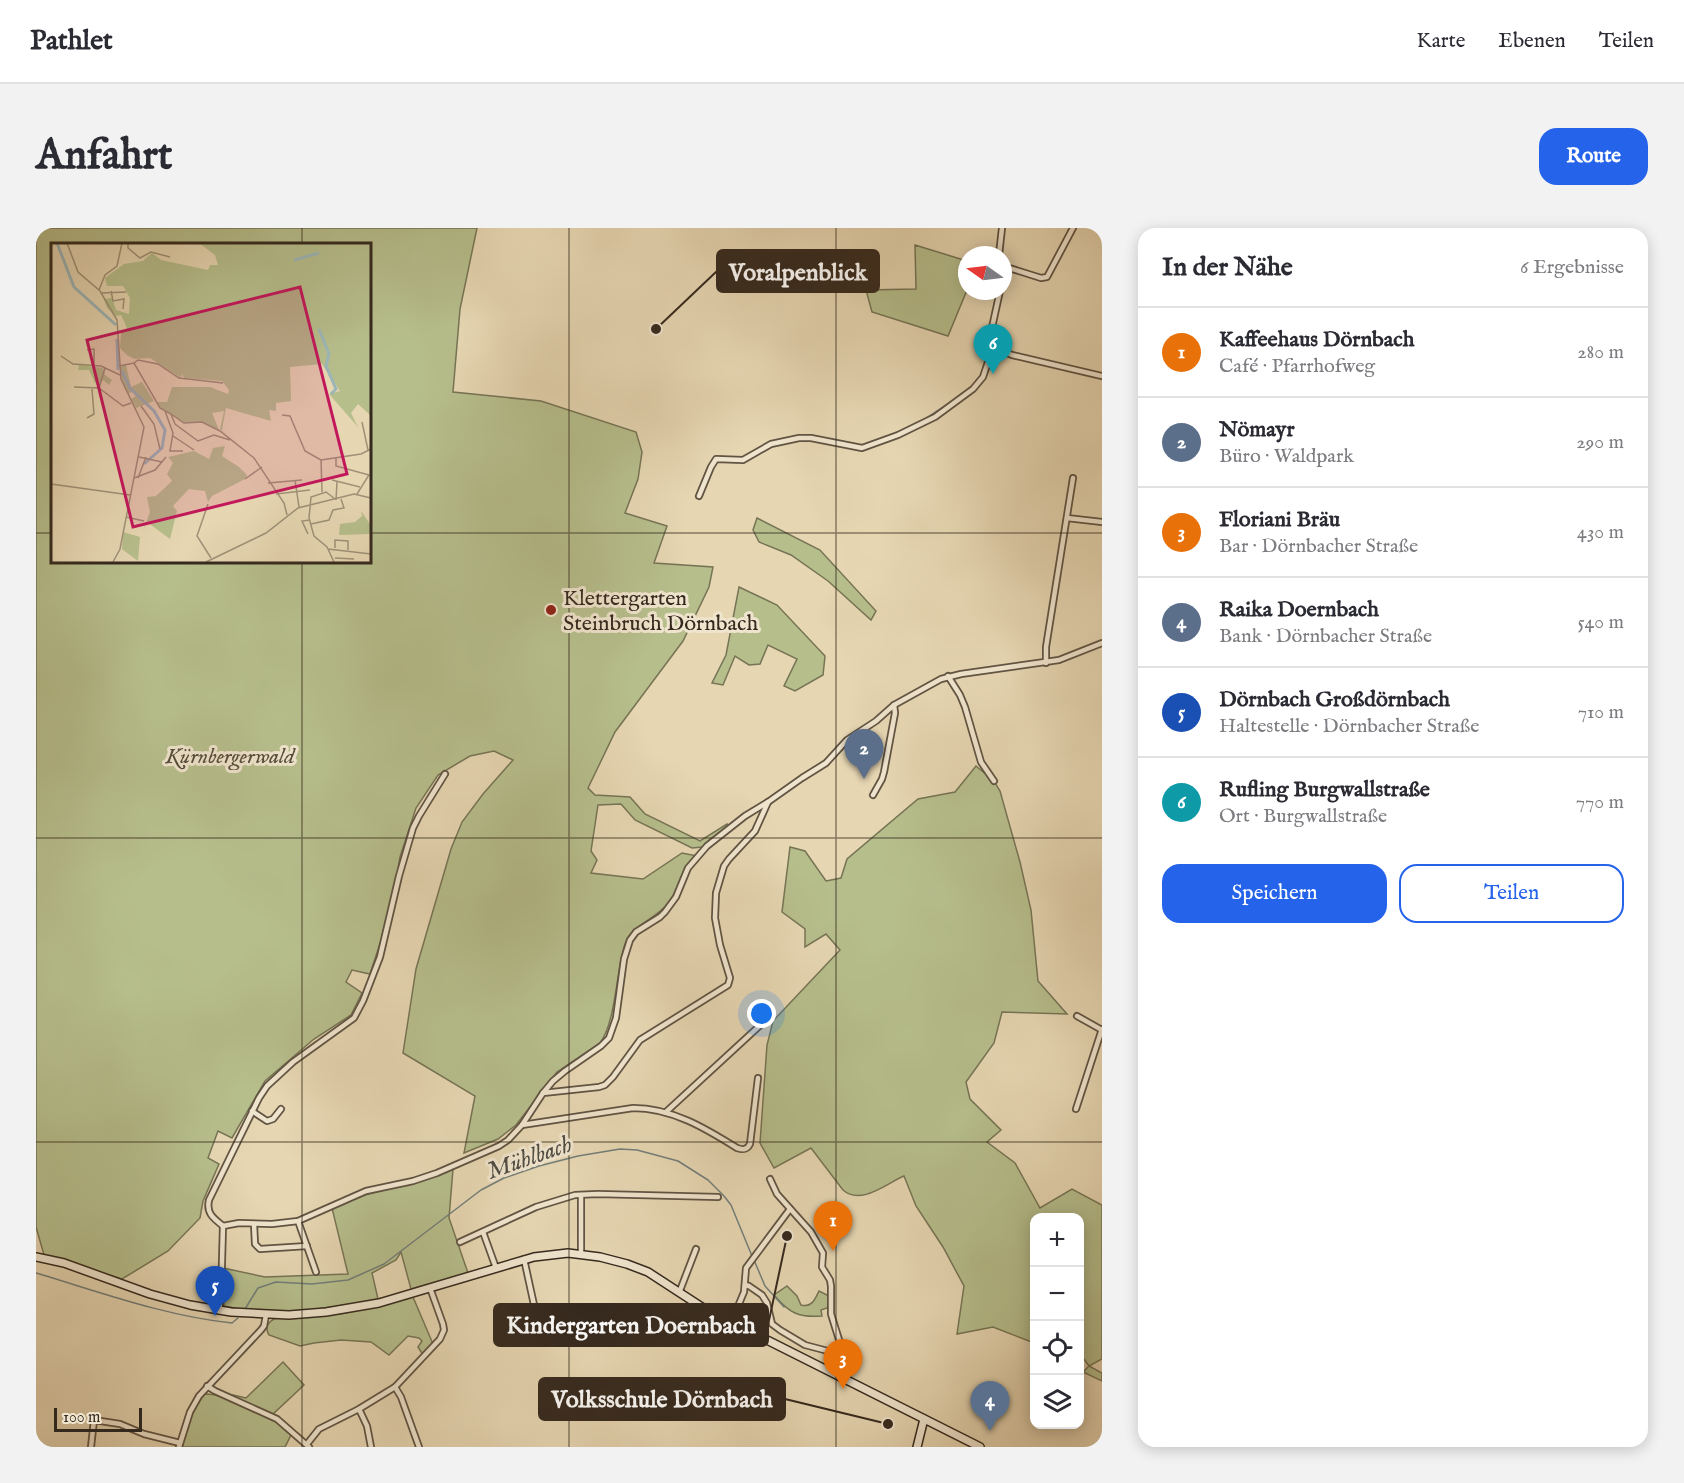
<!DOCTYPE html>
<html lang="de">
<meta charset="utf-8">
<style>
body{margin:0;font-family:"IM FELL English",serif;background:#f2f2f3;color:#2b2b33}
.controls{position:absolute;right:18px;bottom:18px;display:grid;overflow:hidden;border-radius:12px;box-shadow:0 3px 15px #0003}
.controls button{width:54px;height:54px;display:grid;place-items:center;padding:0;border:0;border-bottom:2px solid #e1e1e2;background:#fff;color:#2b2b33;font:30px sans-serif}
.compass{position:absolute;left:922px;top:18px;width:54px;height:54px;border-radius:50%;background:#fff;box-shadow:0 3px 15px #0003;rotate:284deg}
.scale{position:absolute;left:18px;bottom:15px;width:88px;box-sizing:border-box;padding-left:6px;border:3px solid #35291e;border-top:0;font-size:16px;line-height:21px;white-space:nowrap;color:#35291e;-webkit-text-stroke:4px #efe4cd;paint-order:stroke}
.you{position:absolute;left:726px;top:786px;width:21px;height:21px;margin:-15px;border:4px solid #fff;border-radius:50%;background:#1a73e8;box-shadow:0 0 0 9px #1a73e833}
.badge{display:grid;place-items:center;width:39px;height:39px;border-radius:50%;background:#2563eb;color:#fff;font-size:20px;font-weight:700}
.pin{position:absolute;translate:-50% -50px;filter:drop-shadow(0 2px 3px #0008)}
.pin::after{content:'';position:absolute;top:32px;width:21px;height:18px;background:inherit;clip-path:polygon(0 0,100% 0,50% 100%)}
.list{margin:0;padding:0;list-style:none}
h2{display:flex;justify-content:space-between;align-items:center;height:78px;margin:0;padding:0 24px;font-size:26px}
h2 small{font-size:20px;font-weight:400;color:#7c7c81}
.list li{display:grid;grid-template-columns:39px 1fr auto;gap:18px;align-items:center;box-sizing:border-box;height:90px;padding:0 24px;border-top:2px solid #e1e1e2}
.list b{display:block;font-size:22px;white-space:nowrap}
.list p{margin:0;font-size:20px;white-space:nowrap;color:#7c7c81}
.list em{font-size:20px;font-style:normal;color:#7c7c81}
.actions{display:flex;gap:12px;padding:18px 24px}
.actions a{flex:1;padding:14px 0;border:2px solid #2563eb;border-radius:18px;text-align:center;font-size:21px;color:#2563eb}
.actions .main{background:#2563eb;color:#fff}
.icon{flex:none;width:33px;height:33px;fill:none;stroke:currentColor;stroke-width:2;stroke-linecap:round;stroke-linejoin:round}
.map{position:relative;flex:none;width:1066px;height:1219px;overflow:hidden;border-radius:18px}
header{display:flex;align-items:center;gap:36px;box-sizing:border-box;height:84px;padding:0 30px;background:#fff;border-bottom:2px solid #e1e1e2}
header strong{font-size:28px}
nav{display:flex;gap:33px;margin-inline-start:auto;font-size:21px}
.intro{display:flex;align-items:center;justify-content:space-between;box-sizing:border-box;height:144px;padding:0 36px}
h1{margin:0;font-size:42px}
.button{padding:15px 27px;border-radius:18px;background:#2563eb;color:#fff;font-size:21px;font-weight:700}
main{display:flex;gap:36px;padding:0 36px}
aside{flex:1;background:#fff;border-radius:18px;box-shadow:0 3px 15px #0003}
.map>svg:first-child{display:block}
</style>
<header>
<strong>Pathlet</strong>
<nav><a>Karte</a><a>Ebenen</a><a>Teilen</a></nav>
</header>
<div class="intro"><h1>Anfahrt</h1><a class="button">Route</a></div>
<main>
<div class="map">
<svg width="1066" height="1219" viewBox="0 0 1066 1219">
<rect width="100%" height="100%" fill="#e6d6b2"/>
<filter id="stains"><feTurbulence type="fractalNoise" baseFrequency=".00333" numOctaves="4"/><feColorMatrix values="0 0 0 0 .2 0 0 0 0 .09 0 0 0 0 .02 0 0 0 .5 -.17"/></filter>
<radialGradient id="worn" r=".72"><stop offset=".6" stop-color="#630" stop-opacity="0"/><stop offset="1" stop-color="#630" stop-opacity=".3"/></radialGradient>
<g fill="#b6be8c" stroke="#767455" stroke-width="1.5" fill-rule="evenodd">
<path d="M0 0H441L424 81 417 164 505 173 600 204 606 224 602 251 589 285 631 298 618 335 677 339 673 359 647 413 579 504 552 560 559 567 594 569 609 586 664 613 691 596 693 598 666 619 656 620 599 592 585 576 562 577 555 623 561 632 555 645 607 651 646 625 661 628C651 643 643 661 632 675 620 692 596 696 589 716 580 743 580 794 564 815L521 844 480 897 462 911 428 925 439 868 367 825 380 741 415 621 426 594 447 566 477 532 458 523 434 528 402 547 380 580 364 629 356 679 334 746 316 742 310 754 326 765 315 787 278 811 229 853 196 910 182 903 172 930 183 936 167 973 164 990 132 1023 86 1051 8 1027 0 999ZM16 16H333V333H16Z"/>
<path d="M879 17 931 33V62L912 108 836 84 830 62 880 61Z"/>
<path d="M721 290 784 322 840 383 835 392 792 353 755 327 723 314 717 302Z"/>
<path d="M703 359 741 377 789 428 787 447 759 463 748 458 761 431 732 417 724 436 713 437 699 428 687 457 676 455 690 427Z"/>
<path d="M940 538 958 553 964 563 984 634 995 682 1002 753 1031 786 966 784 958 815 930 854 934 871 965 902 951 914 979 935 1004 980 1036 961 1066 977V1131L1053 1138 1066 1145V1153L1047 1144 1053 1138 1048 1131 1044 1128V990H999L998 1115 957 1099 921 1106 928 1058 907 1019 880 978 868 948C851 955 825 978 807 962L775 920 738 940 724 915 731 817 737 793 804 722 790 706 769 719V701L746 684 754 619 769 623 790 653 805 650 811 631 882 571 919 564Z"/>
<path d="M417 941 413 990 432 1045 375 1061 365 1024 360 1032 336 1045 342 1071C292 1081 239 1089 188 1078L187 1040 229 1049 312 1046 296 980 329 967 400 948Z"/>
<path d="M751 1058 761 1068 765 1077C776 1080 779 1071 783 1063L793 1068 794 1075 791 1080 785 1082 786 1088C763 1090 753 1085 738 1067Z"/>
<path d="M377 1069 397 1116 387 1127 382 1119 386 1113 383 1110 372 1108 353 1127 335 1114 305 1112 278 1115 264 1118 233 1107C229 1100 231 1095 238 1091 245 1088 283 1088 294 1087 323 1084 350 1076 377 1069Z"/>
<path d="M247 1134 268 1157 237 1186 188 1165 210 1170Z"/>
<path d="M169 1166C193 1166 237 1190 256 1205L249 1219H145C151 1201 155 1180 169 1166Z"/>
</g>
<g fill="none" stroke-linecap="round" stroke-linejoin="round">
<g stroke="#737e7a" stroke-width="1.5">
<path d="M924 168 939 156"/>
<path d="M886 193 915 174"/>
<path d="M718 1032 729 1058 748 1079"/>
<path d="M0 1045C64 1064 129 1088 196 1095L202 1090"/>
<path d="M209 1081 222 1060 240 1054 276 1056 312 1052 348 1036 445 962 468 950 503 938 542 928 584 921 601 922 642 933 672 952 688 968 695 977 716 1028"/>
</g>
<g stroke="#615443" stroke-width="8">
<g id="street">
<path d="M963 27 966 0"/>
<path d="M967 38 1005 50 1011 49 1037 0"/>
<path d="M957 119 955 104 964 63"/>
<path d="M663 268 675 239 680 231 707 232 735 216 763 210H775L826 220 862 207 899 189 937 161 947 149 957 119 976 127 1066 148"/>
<path d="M1031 290 1066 294"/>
<path d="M1010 435V419L1037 250"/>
<path d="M912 448 924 467 929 479 945 534 958 553"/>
<path d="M837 567 846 551 848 544 859 485 858 477"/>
<path d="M1041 788 1066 802"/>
<path d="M507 865 517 853 529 843 565 818 573 810 580 790 588 731 594 712 600 704 624 689 629 684 640 669 652 640 671 618 709 588 732 574 766 550 790 535 811 512 840 493 858 477 905 451 925 446 1023 432 1066 415"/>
<path d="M1040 881 1066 801"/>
<path d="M216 883 231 893 237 891 245 881"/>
<path d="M630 884 732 790"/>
<path d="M486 897 597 880C636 880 669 900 701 920 707 922 711 922 714 916L722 850"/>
<path d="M734 951 741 966 775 1004 787 1025 786 1039 794 1052 795 1058V1086L809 1131 810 1137 804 1149"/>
<path d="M262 993 280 1044"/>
<path d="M218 996 219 1016 224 1021 271 1018"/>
<path d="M187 998C177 990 170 985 173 972L223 870 231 858 257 834 318 790 327 773 344 729 363 648 377 600 383 588 409 546"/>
<path d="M447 1004 460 1040"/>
<path d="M424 1014 500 979 539 967 562 966 682 969"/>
<path d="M545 1026V967"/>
<path d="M488 1031 505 1109"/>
<path d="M709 1057 713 1058 726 1067 731 1075 736 1096 744 1102 769 1117 807 1127"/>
<path d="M643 1065 660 1021"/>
<path d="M183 1083 185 1068 187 998 203 995 236 996 262 993 330 963 377 953 401 945 463 918 472 912 486 897 507 865 563 859 569 857 577 849 604 812 692 757 694 750 684 717 679 690 680 665 688 638 693 631 719 603 732 574"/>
<path d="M695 1095 708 1064 710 1040 754 981"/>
<path d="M171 1158 179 1163 241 1191 273 1219"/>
<path d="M359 1159 365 1169 383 1219"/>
<path d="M323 1181 331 1198 335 1219"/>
<path d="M271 1216 283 1201 323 1181 359 1159 404 1111 408 1102 407 1096 394 1060"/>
<path d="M55 1219 58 1192 84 1196 108 1206 144 1215"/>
<path d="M143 1219 154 1184 163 1168 225 1102 228 1098 230 1087"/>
</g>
</g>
<g stroke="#35291e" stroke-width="10">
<g id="secondary">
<path d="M0 1029 28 1035 114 1066 154 1077 195 1084 253 1087 290 1084 343 1075 498 1029 532 1025 564 1029 591 1036 612 1044 675 1085 735 1114 944 1219"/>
<path d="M881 1219 888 1191"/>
</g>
</g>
<use href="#street" stroke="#efe4cd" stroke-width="4.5"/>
<use href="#secondary" stroke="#efe4cd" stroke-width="7"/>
</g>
<path fill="none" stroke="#35291e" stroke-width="1.5" stroke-opacity="0.55" d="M266 0V16M533 0V1219M800 0V1219M0 305H16M333 305H1066M266 333V1219M0 610H1066M0 914H1066"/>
<circle fill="#8f2418" stroke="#efe4cd" stroke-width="2" cx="515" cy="382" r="6"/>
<g text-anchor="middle" stroke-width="6" stroke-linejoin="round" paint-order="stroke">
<g font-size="22" fill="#35291e" stroke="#efe4cd" text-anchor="start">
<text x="527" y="377">Klettergarten<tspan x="527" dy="25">Steinbruch Dörnbach</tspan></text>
</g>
<g font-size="22" font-style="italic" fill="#554e3a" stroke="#efe4cd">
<text x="194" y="535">Kürnbergerwald</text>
</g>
<g font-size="24" font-style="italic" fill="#4f4c44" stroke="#efe4cd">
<text transform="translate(493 929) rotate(-19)" y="8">Mühlbach</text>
</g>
</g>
<g transform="translate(15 15)">
<rect width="320" height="320" fill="#e6d6b2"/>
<path d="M148 0H319V172L307 161 300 170 307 184 278 151 289 148 271 121 239 124 240 158 225 160V168L218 167 220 178 175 165 171 187 175 191 169 186 173 168 161 170 168 187 153 180 132 179 110 165 106 159H116L121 144H159L177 151 178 147 171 138 133 135 131 131 130 135 99 115 83 116 76 112 69 105 70 90 76 86 74 80 70 72 65 73 56 65 53 56 61 55 65 67 78 71 79 55 72 43H56L54 35 73 21 92 18 101 10 110 17 157 27 159 22H167L164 12ZM28 122 52 125 54 132 61 137 58 142 52 137 49 142 44 140 38 127H27ZM75 122 80 144 91 139 103 158 85 165 80 156 85 153 81 149 77 151 71 138 69 124ZM174 203 171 213 188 224 196 232 194 236 161 253 157 259 154 248 138 246 122 263 126 268 119 296 96 279 91 291 99 269 96 254 105 253 121 238 116 231 122 220 117 214 143 208 158 216 162 205ZM310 268 319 281V291L288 292 289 281 304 279 311 273ZM72 289 89 294 87 318 71 306Z" fill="#b6be8c"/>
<path fill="none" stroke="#9cb6b8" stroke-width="3" d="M6 0 23 44 65 82M243 17 268 10M268 86 278 111 275 123 285 146 280 151M66 96 67 127M71 128 79 145 103 168 114 187 111 205 93 221"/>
<path fill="none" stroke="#9f9177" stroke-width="1.5" d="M16 0 27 29 49 48 66 77 70 136 93 184 69 306 62 319M77 0V5L89 15 100 9 119 14M48 47 54 32 66 23 71 0M60 48 62 58 73 56 72 66M50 50 75 49M36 107 43 106V122M10 113 22 121 50 123 69 132M83 120 87 117 107 121 128 135 172 140M68 123 83 120 109 165 120 171 124 181 147 198 163 192 179 197M23 144 48 145 54 125M48 145 72 163 80 160M90 163 103 181 109 206M114 168 122 190 119 208H132M120 171 133 180 151 179 169 188 203 215 233 260 236 272M231 172 239 173 254 208 270 217 271 249M36 175 43 171 41 146M311 179 317 207M122 193 143 207M88 214 111 219M285 214V223L318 232 306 251M270 217 310 211 320 206M83 235 104 227 115 214M87 235 95 214M194 236 211 224M244 237 248 264M281 237 309 244M217 240 251 237M0 241 79 252M225 251 259 247M285 257 286 239M157 261 146 293 160 315M75 274 93 278M260 281 278 277 282 267 293 265 290 256M257 291 251 278 259 277M284 305V297L297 298V307M277 306 320 311M284 315 303 316M155 319 215 290 247 265 303 251 320 255M283 319 276 304 263 293 258 275 260 254 275 249 284 256"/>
<path fill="#c2185b" fill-opacity="0.15" stroke="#c2185b" stroke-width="3" d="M249 44 296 231 82 284 36 97Z"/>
<rect width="320" height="320" fill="none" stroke="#35291e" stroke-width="3"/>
</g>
<path fill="none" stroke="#35291e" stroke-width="2" d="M620 101L681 43M751 1008L732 1097M852 1196L749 1171"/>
<g fill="#35291e" stroke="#efe4cd" stroke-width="2">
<circle cx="620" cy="101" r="6"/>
<circle cx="751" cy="1008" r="6"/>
<circle cx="852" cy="1196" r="6"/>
</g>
<g fill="#35291e" stroke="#35291e" stroke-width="2">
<rect x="681" y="22" width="162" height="42" rx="6"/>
<rect x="458" y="1076" width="274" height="42" rx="6"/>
<rect x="503" y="1150" width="246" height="42" rx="6"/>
</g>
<g font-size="24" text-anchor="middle" font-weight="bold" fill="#fff">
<text x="762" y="52">Voralpenblick</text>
<text x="595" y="1105">Kindergarten Doernbach</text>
<text x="626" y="1179">Volksschule Dörnbach</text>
</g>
<rect width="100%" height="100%" filter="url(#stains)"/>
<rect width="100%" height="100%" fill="url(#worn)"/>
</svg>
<div class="controls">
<button>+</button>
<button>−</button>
<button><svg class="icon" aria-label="locate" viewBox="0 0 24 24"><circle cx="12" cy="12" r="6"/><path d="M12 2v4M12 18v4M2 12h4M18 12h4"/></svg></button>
<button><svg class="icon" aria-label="layers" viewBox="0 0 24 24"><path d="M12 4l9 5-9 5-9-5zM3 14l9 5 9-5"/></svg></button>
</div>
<svg class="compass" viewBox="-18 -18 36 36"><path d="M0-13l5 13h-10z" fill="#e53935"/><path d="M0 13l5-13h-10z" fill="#7c7c81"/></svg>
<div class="scale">100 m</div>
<div class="you"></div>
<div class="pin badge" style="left:797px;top:1023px;background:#e8710a">1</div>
<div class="pin badge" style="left:828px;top:551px;background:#5c6f8a">2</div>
<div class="pin badge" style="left:807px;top:1161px;background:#e8710a">3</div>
<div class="pin badge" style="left:954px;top:1203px;background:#5c6f8a">4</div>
<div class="pin badge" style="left:179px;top:1088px;background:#1a4fb4">5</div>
<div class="pin badge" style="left:957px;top:146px;background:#0f9aa8">6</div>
</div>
<aside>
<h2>In der Nähe<small>6 Ergebnisse</small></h2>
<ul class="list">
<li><span class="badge" style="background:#e8710a">1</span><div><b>Kaffeehaus Dörnbach</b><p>Café · Pfarrhofweg</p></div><em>280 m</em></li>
<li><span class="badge" style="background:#5c6f8a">2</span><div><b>Nömayr</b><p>Büro · Waldpark</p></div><em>290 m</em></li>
<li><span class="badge" style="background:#e8710a">3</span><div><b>Floriani Bräu</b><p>Bar · Dörnbacher Straße</p></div><em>430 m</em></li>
<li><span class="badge" style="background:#5c6f8a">4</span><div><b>Raika Doernbach</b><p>Bank · Dörnbacher Straße</p></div><em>540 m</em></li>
<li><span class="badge" style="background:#1a4fb4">5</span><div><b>Dörnbach Großdörnbach</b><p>Haltestelle · Dörnbacher Straße</p></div><em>710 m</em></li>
<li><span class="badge" style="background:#0f9aa8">6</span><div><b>Rufling Burgwallstraße</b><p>Ort · Burgwallstraße</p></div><em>770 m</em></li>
</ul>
<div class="actions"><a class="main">Speichern</a><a>Teilen</a></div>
</aside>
</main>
